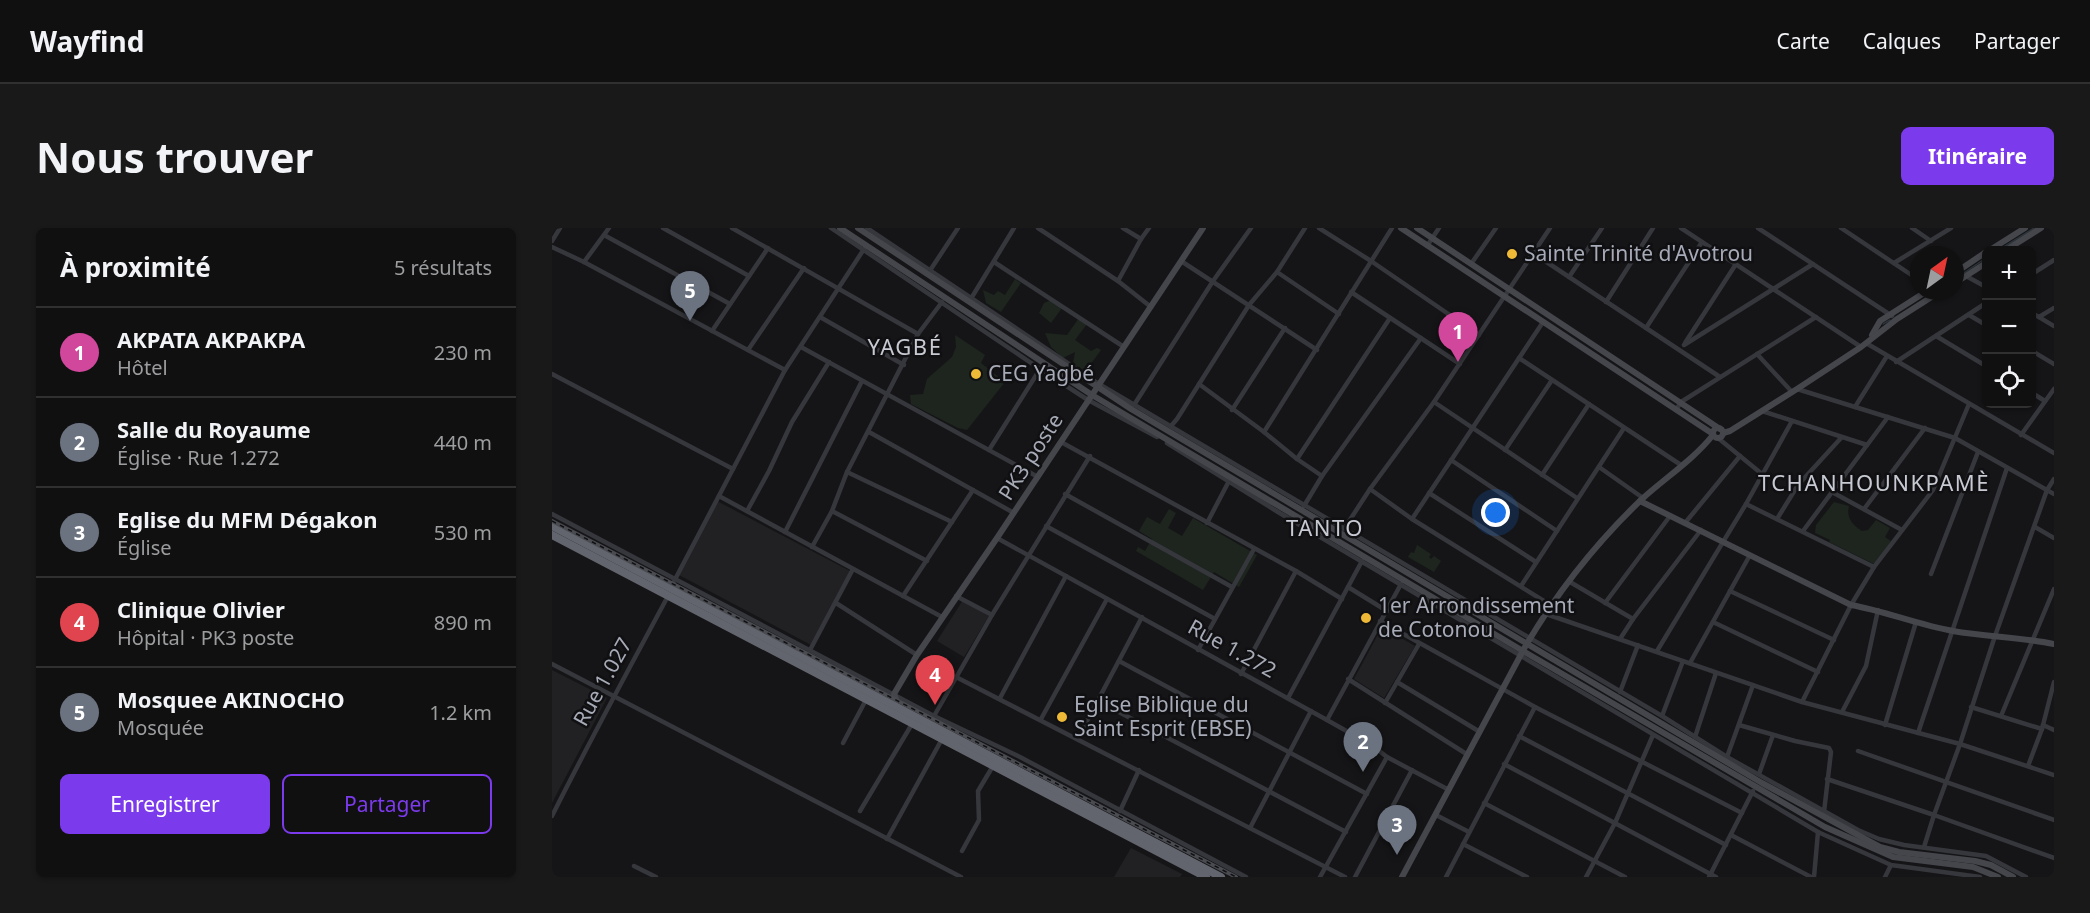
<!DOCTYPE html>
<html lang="fr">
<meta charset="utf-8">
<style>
body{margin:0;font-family:"Noto Sans",sans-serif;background:#19191a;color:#f1f3f6}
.controls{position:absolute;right:18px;top:18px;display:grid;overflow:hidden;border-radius:9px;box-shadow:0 2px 4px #0004}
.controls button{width:54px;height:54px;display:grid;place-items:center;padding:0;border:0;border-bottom:2px solid #303031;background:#101011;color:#f1f3f6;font:30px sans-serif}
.compass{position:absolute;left:1358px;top:18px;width:54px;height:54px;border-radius:50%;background:#101011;box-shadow:0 2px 4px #0004;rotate:33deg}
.you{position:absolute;left:944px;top:285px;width:21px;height:21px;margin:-15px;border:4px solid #fff;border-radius:50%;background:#1a73e8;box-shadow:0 0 0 9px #1a73e833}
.badge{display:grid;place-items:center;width:39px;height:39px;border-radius:50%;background:#7c3aed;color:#fff;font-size:20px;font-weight:700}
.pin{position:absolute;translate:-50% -50px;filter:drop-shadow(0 2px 3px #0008)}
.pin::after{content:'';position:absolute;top:32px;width:21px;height:18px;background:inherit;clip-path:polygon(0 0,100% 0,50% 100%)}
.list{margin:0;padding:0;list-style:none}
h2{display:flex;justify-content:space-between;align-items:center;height:78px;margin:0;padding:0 24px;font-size:26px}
h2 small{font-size:20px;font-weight:400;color:#9c9d9f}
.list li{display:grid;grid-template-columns:39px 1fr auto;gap:18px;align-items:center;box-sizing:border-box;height:90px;padding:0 24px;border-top:2px solid #303031}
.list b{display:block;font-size:22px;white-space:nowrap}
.list p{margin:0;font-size:20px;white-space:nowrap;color:#9c9d9f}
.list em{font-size:20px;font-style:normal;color:#9c9d9f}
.actions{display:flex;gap:12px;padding:18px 24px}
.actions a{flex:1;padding:14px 0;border:2px solid #7c3aed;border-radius:9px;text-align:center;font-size:21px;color:#7c3aed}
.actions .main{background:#7c3aed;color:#fff}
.icon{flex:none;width:33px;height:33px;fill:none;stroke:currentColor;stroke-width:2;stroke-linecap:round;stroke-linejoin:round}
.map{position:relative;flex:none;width:1502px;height:649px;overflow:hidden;border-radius:9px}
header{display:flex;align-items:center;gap:36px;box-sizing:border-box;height:84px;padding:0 30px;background:#101011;border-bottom:2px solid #303031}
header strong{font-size:28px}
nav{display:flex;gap:33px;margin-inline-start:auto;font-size:21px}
.intro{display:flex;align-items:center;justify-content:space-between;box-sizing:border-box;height:144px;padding:0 36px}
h1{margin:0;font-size:42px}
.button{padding:15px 27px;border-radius:9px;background:#7c3aed;color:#fff;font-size:21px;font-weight:700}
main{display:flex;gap:36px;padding:0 36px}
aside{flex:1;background:#101011;border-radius:9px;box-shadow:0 2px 4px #0004}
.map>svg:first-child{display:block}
</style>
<header>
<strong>Wayfind</strong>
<nav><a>Carte</a><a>Calques</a><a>Partager</a></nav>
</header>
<div class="intro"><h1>Nous trouver</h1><a class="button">Itinéraire</a></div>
<main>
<aside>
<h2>À proximité<small>5 résultats</small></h2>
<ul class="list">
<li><span class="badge" style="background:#d1479c">1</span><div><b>AKPATA AKPAKPA</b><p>Hôtel</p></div><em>230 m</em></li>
<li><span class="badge" style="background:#6b7280">2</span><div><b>Salle du Royaume</b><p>Église · Rue 1.272</p></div><em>440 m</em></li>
<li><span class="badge" style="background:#6b7280">3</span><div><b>Eglise du MFM Dégakon</b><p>Église</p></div><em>530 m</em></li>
<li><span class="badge" style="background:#e0444e">4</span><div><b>Clinique Olivier</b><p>Hôpital · PK3 poste</p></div><em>890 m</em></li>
<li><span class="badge" style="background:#6b7280">5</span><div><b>Mosquee AKINOCHO</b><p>Mosquée</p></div><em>1.2 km</em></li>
</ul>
<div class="actions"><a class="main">Enregistrer</a><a>Partager</a></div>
</aside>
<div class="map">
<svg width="1502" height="649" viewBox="0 0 1502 649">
<rect width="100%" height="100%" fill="#151517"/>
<g fill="#212124">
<path d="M165 273 298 343 259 417 127 347Z"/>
<path d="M411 372 437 388 412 429 385 413Z"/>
<path d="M830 399 863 418 832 470 802 451Z"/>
<path d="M0 442 55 470 0 575Z"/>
<path d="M579 620 630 646 628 649H562Z"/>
</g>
<g fill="#1d251e">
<path d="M463 51 469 55 449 84 434 75 431 62 442 67 446 63 453 67Z"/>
<path d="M499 72 510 80 499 95 487 85 492 75Z"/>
<path d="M527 90 535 96 523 112 539 123 545 120 549 122 538 137 530 142 521 136 523 124 511 130 499 119 493 105 515 107Z"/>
<path d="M403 107 433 127 429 135 453 154 415 202 406 200 359 176 358 167 371 166 375 151 400 129 404 119Z"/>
<path d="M1282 274 1297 278C1294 289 1300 297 1310 303L1316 302 1324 292 1338 300 1333 309 1339 313 1324 337 1277 314 1278 312 1263 305 1264 297Z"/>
<path d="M617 281 624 285 616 300 630 308 641 290 705 327 687 359 662 344 651 362 584 323 586 319 593 323 600 311 587 303 595 289 608 296Z"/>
<path d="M865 317 879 326 877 329 879 331 882 328 889 333 882 344 856 329 859 324 862 325Z"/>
</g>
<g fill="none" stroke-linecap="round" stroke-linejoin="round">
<g stroke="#2b333b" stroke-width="1.5">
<path d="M1447 22 1482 0"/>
<path d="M1403 51 1434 30"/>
<path d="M1331 96 1338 92"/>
</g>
<g stroke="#36373c" stroke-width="4.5">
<path d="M111 0 197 48"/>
<path d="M180 0 366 106"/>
<path d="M279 0 488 141 536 172 605 209"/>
<path d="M315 0 547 156 1110 488 1175 529 1306 602 1327 611 1352 617 1434 628 1474 649"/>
<path d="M486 0 566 53 599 79"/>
<path d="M571 0 589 11"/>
<path d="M767 0 819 33 927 107"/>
<path d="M1129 0 1309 119"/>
<path d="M1206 0 1340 88"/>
<path d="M1289 0 1367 52"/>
<path d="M1360 0 1379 13"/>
<path d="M52 7 178 76"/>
<path d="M0 13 8 0"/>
<path d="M875 18 887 0"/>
<path d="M0 19 32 34 233 142"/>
<path d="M981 25 1168 149"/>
<path d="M629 33 765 122"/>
<path d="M32 34 57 0"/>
<path d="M442 34 572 119"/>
<path d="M1342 35 1399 0"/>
<path d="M919 36 944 0"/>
<path d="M379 41 406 0"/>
<path d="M725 44 787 86"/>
<path d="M1480 46 1502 32"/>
<path d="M1414 48 1434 59"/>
<path d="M1017 49 1050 0"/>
<path d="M566 53 589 11 597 0"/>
<path d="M799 64 908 136"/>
<path d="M420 69 462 0"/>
<path d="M1054 74 1101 0"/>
<path d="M1480 85 1502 98"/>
<path d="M1417 87 1434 97"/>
<path d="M268 89 352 137"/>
<path d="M1487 89 1502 80"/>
<path d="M1094 100 1150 14"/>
<path d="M160 103 216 20"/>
<path d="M1384 108 1434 138"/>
<path d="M1133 115 1184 36"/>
<path d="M1314 115 1502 225"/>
<path d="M1132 117 1261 36"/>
<path d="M249 119 486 249"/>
<path d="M196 122 252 40"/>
<path d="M1480 123 1502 136"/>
<path d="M1205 126 1240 164"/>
<path d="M967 130 1129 237"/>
<path d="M1344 134 1434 75"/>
<path d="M0 146 181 241"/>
<path d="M647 156 712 204 745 231 770 248"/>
<path d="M1245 161 1403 210 1502 266"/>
<path d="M1480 165 1493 173"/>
<path d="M882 174 1025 270"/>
<path d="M582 177 661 53 699 0"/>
<path d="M1303 179 1335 128"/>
<path d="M680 182 733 100"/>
<path d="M1124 182 1129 174 1264 89"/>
<path d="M1210 183 1315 217"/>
<path d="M619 198 625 191 697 77 725 44 753 0"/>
<path d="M317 204 462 285"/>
<path d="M712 204 840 0"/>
<path d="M1469 207 1502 161"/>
<path d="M1166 210 1210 246"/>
<path d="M509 214 744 343 790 371"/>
<path d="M615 215 726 284 1266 604 1339 637 1428 649"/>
<path d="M437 222 488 141"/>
<path d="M953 222 1000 152"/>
<path d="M745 231 838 90"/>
<path d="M899 232 1005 303"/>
<path d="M1047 239 1091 270"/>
<path d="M295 244 400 294"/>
<path d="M990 247 1037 176"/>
<path d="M818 261 860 291 1000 378"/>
<path d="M1280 264 1350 302"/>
<path d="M877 265 984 334"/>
<path d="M513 266 680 359"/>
<path d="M167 268 390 389"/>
<path d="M1194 276 1322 339"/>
<path d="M752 278 770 248 869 110"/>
<path d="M1312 281 1373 200"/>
<path d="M195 283 217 243 240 194 277 134"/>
<path d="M280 283 375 333"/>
<path d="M0 286 382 488 468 529 694 649"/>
<path d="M860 291 991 94"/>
<path d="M1225 291 1246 257 1289 210"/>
<path d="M655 295 677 253"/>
<path d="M1133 295 1188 228"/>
<path d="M494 298 663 391"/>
<path d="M1483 299 1502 310"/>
<path d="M792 301 818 261 882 174 998 0"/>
<path d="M1251 303 1336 189"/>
<path d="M233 304 310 153"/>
<path d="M445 310 775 492 821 518 835 529 897 562"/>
<path d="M260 319 280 283 295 244 366 106 390 74"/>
<path d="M1379 346 1426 224"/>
<path d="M1018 354 1081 391"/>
<path d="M969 358 1072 200"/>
<path d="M796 359 835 383"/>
<path d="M118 361 233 142 312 21"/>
<path d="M1178 363 1282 412"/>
<path d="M351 368 421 262"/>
<path d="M404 368 440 387"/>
<path d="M284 375 365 427"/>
<path d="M1053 375 1118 288"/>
<path d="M994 386 1250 474 1408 516 1502 547"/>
<path d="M828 393 983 479 1190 585"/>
<path d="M1161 394 1266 444"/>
<path d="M1068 411 1081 391 1149 302"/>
<path d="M258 422 301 341"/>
<path d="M646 422 702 321"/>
<path d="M1105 423 1194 276 1240 193"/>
<path d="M567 433 815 566"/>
<path d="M1138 435 1198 327"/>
<path d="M0 436 409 649"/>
<path d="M689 446 744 343"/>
<path d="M404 449 793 649"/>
<path d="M796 451 916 527"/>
<path d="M845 454 928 504"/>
<path d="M1068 464 1086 417"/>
<path d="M448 470 514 348"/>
<path d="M736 470 810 333"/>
<path d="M546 473 794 604"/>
<path d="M1250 474 1299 377 1322 339 1381 262 1417 176"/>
<path d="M833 475 867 416"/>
<path d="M1419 479 1490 501"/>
<path d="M1290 484 1314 438 1326 382"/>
<path d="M382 488 440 387 538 228"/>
<path d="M1110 488 1131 433"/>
<path d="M1449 488 1502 361"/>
<path d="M489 491 555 371"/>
<path d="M775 492 849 356"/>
<path d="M1187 497 1243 513 1277 520 1279 524 1272 584"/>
<path d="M1333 497 1364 394"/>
<path d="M1491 497 1502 502"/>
<path d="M1366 505 1455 240"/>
<path d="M967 508 1174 617"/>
<path d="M1143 509 1164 445"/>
<path d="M526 510 590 389"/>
<path d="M291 515 315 470"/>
<path d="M1306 523 1502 592"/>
<path d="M1175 529 1201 457"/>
<path d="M952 536 1164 649"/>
<path d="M1476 538 1490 501 1502 454"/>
<path d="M1207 546 1221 507"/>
<path d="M1275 551 1382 587 1408 516 1443 408 1495 262 1502 251"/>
<path d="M932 575 1073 649"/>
<path d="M308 583 360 496"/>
<path d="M568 583 587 542"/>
<path d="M884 587 917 604"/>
<path d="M0 588C37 514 77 441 116 368"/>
<path d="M698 600 759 483"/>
<path d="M1179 607 1259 649"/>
<path d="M335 611 390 511"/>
<path d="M911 616 975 649"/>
<path d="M1372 619 1382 587 1502 630"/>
<path d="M410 623 427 592 426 563 441 538"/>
<path d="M82 638 104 649"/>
<path d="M768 649 835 529"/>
<path d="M803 649 860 542"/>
<path d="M894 649 983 479"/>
<path d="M1034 649 1063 595 1101 507"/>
<path d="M1157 649 1201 563"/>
<path d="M1262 649 1266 604"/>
<path d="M1333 649 1339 637"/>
</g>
<g stroke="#44464c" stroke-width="6">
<path d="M288 0 540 167 971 423 1273 599 1341 629 1421 639 1446 649"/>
<path d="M306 0 579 181 1210 555 1328 619 1347 624 1423 633 1439 637 1461 649"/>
<path d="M849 0 1161 206"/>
<path d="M865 0 1168 201"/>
<path d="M1438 22 1473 0"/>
<path d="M1454 22 1489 0"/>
<path d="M1403 45 1434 24"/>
<path d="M1403 55 1434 35"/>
<path d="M1320 107 1328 93 1375 63"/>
<circle cx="1166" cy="205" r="5"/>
<path d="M1171 205 1178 203 1245 161 1309 119 1345 91 1389 63"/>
<path d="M1088 273 1299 377C1333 383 1366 397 1401 403 1435 409 1469 409 1502 416"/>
<path d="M341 477 344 471 342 466 365 427 445 310 651 0"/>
<path d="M850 649 973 419C1004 366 1045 314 1090 271 1113 250 1141 232 1161 207"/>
</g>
<g stroke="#62656d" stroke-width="8">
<path d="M0 298 669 649"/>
<path d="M0 307 654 649"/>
</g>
<g stroke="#494b51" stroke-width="4">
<path id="rail" d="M0 293 684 649"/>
</g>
<use href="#rail" stroke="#101012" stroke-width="1.5" stroke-dasharray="4.5" stroke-linecap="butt"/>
</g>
<g fill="#eeb936" stroke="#101012" stroke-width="2">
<circle cx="960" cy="26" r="6"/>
<circle cx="424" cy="146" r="6"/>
<circle cx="814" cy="390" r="6"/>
<circle cx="510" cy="489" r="6"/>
</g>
<g text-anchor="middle" stroke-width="5" stroke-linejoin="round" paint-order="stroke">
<g font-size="21" fill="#a7abb7" stroke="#101012" text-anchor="start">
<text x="972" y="33">Sainte Trinité d'Avotrou</text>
<text x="436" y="153">CEG Yagbé</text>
<text x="826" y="385">1er Arrondissement<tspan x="826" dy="24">de Cotonou</tspan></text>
<text x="522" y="484">Eglise Biblique du<tspan x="522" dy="24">Saint Esprit (EBSE)</tspan></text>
</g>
<g font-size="21" fill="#a7abb7" stroke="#101012">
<text transform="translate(479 229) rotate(-57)" y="7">PK3 poste</text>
<text transform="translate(680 421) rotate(29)" y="7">Rue 1.272</text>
<text transform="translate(51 454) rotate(-61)" y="7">Rue 1.027</text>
</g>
<g font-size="22" letter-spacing="1.5" fill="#c8cad3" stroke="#101012">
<text x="353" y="127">YAGBÉ</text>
<text x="1322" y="263">TCHANHOUNKPAMÈ</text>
<text x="773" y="308">TANTO</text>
</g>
</g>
</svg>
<div class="controls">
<button>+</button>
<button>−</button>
<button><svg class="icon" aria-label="locate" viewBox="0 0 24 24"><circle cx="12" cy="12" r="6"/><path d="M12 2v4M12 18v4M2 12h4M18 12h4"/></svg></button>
</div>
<svg class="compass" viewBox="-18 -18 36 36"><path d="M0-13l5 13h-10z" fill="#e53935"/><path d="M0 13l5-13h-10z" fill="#9c9d9f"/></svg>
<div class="you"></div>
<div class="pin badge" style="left:906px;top:134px;background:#d1479c">1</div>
<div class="pin badge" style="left:811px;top:544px;background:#6b7280">2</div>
<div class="pin badge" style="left:845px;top:627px;background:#6b7280">3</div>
<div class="pin badge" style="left:383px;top:477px;background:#e0444e">4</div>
<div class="pin badge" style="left:138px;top:93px;background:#6b7280">5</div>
</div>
</main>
